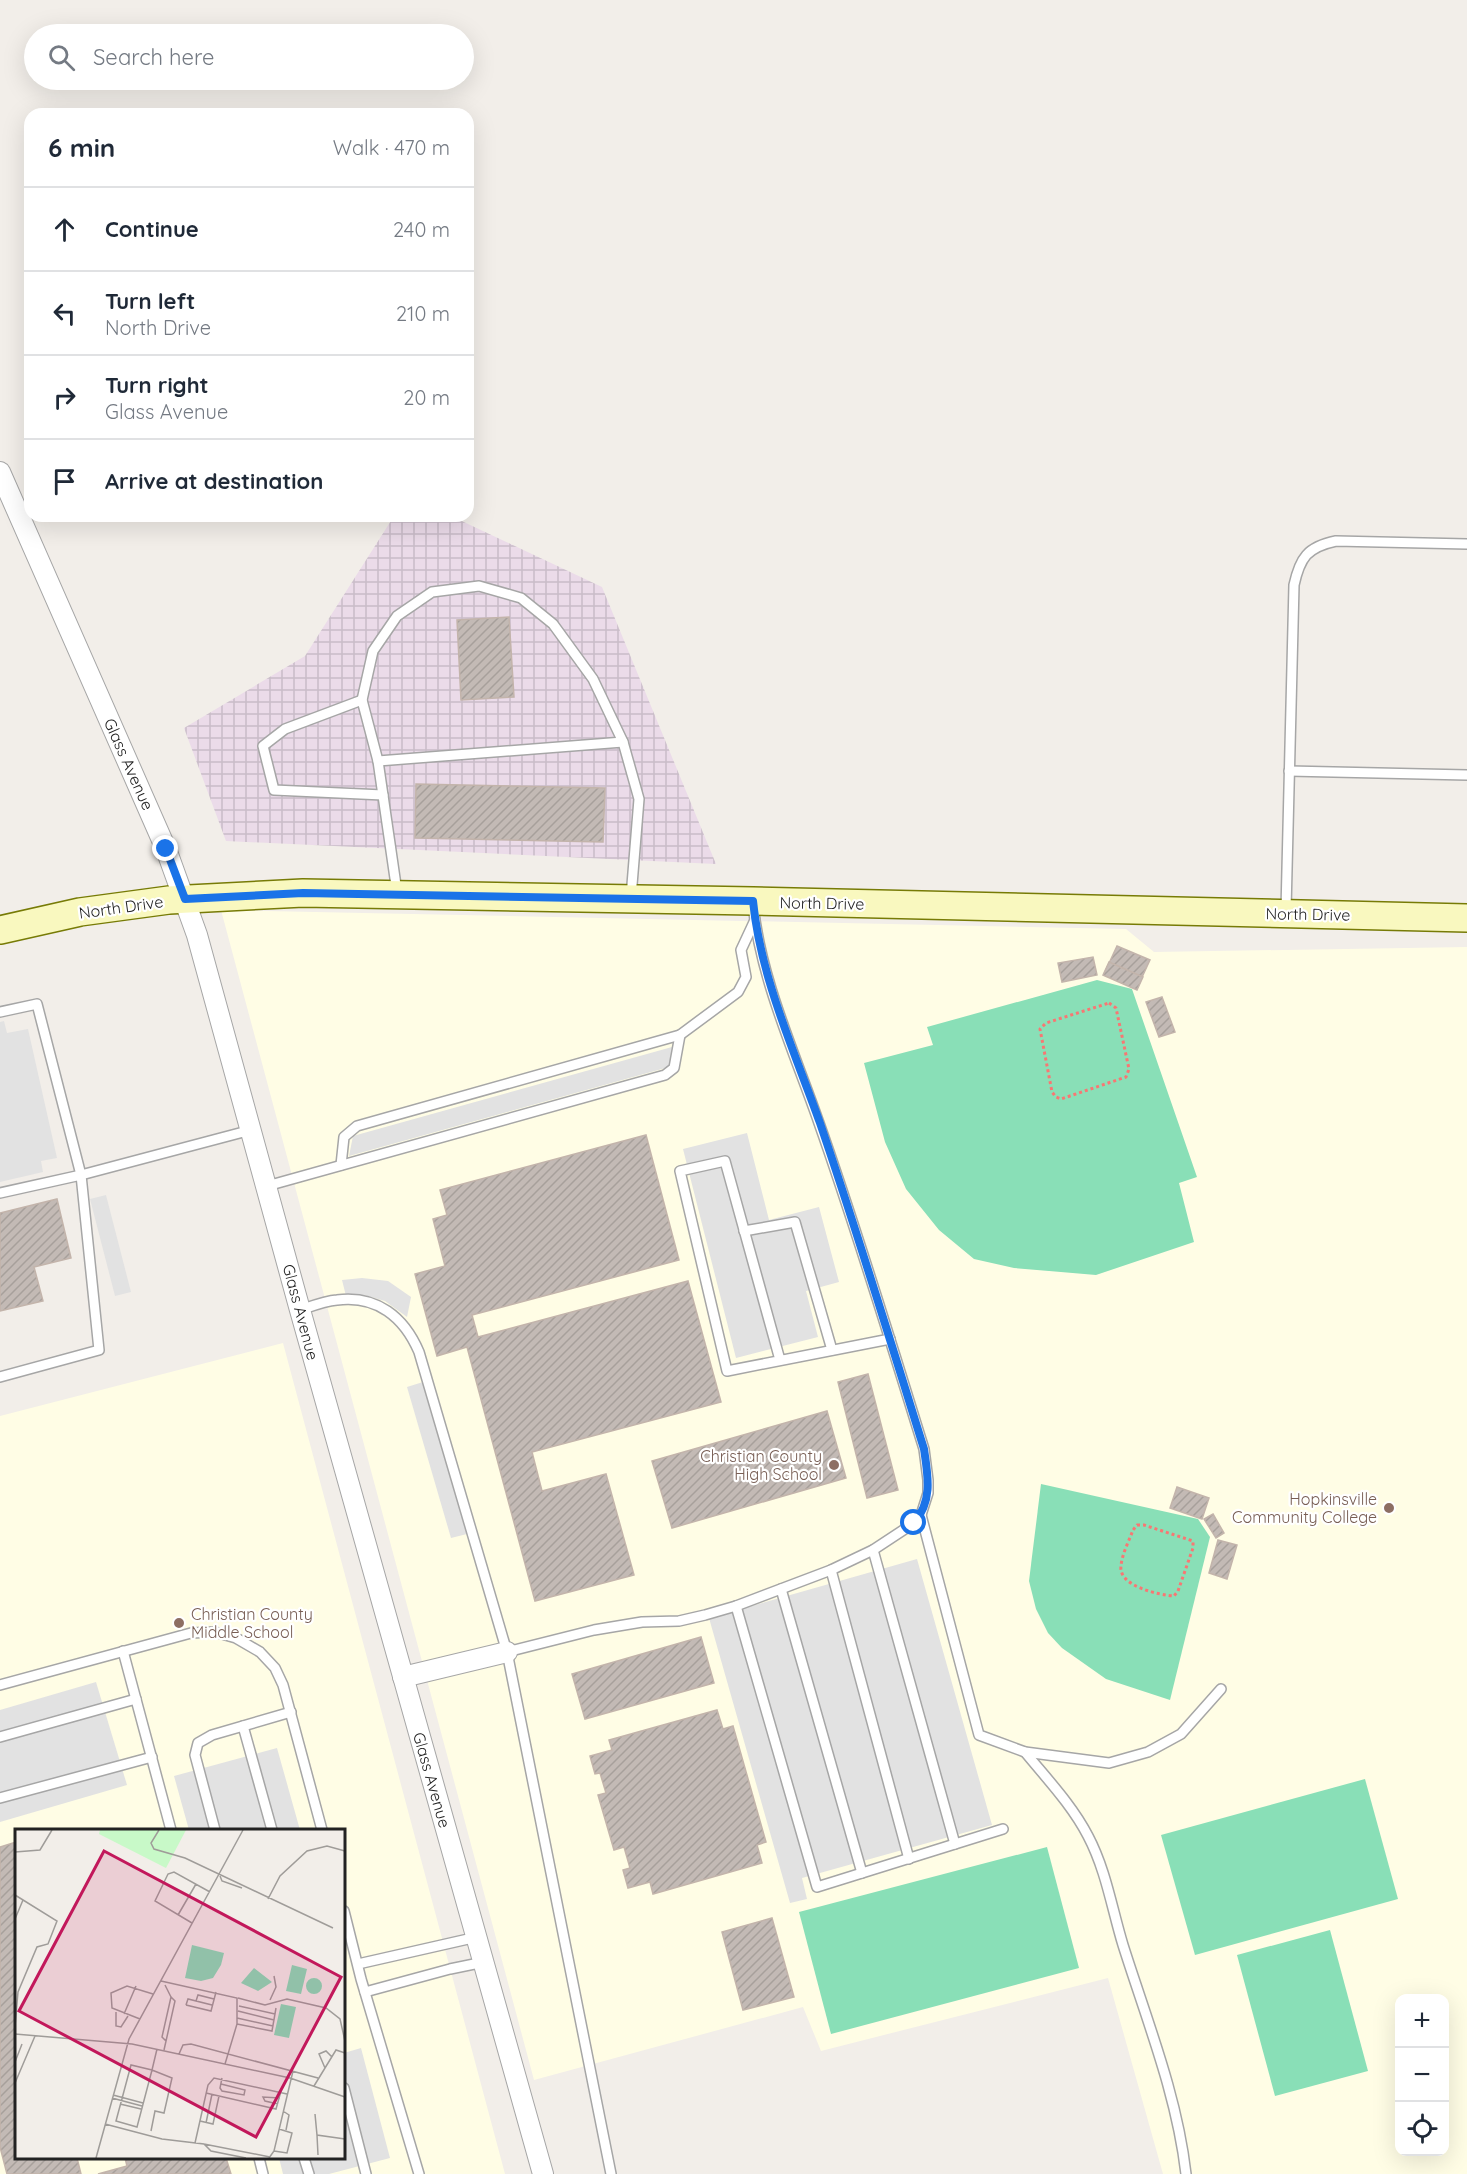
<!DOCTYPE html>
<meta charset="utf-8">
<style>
body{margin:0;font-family:Quicksand,sans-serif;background:#f6f6f7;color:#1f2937}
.controls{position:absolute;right:18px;bottom:18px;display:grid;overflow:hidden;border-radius:12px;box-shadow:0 6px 24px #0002}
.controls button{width:54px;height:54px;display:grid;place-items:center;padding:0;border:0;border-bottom:2px solid #e0e1e3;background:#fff;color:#1f2937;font:30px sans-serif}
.stop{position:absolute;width:18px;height:18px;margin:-14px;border:4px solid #1a73e8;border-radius:50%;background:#fff}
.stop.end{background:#1a73e8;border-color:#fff;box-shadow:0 2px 6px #0008}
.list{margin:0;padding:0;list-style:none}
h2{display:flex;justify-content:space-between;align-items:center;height:78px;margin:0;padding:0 24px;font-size:26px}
h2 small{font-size:20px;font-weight:400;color:#747a83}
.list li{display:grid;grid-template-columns:39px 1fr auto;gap:18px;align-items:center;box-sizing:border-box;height:84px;padding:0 24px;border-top:2px solid #e0e1e3}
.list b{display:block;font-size:22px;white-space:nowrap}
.list p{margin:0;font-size:20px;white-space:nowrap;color:#747a83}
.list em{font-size:20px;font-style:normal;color:#747a83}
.icon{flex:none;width:33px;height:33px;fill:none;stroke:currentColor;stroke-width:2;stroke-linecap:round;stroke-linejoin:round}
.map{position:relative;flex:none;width:1467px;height:2174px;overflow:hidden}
.search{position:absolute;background:#fff;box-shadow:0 6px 24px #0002;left:24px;top:24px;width:450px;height:66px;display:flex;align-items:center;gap:15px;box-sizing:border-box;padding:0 21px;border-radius:33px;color:#747a83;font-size:22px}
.panel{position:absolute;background:#fff;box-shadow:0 6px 24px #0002;left:24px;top:108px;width:450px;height:414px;border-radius:18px}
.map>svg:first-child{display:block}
</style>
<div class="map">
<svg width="1467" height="2174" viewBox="0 0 1467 2174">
<defs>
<pattern id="industrial-grid" width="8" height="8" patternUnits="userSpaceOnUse" patternTransform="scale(1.5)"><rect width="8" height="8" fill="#ebdbe9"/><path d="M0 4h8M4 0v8" fill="none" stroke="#c9bcc8"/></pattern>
<pattern id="building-hatch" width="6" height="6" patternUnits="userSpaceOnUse" patternTransform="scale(1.5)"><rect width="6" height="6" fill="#c3bab5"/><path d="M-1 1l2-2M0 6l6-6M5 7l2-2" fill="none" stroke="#a7a09b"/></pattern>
</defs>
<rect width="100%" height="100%" fill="#f2eee9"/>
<path fill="url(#industrial-grid)" d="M394 516H451L602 587 716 864 226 841 184 728 305 656Z"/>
<g fill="#fffde5" fill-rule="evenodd">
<path d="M221 910 1126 929 1154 952 1467 947V2174H1163L1108 1978 821 2051 803 2007 534 2080ZM1400 1998H1444V2152H1400Z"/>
<path d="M283 1343 505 2174H0V1416ZM16 1830H344V2158H16Z"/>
</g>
<g fill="#89dfb7">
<path d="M1097 980 1132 989 1197 1177 1179 1183 1194 1242 1096 1275 1014 1268 974 1259 939 1230 906 1189 885 1142 864 1063 933 1045 927 1027Z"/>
<path d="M1041 1484 1198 1519 1210 1537 1170 1700 1106 1679 1062 1648 1048 1633 1036 1609 1029 1581Z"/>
<path d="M1365 1779 1398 1899 1195 1955 1161 1835Z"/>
<path d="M1047 1847 1079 1968 831 2034 799 1912Z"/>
<path d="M1330 1930 1368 2071 1275 2096 1237 1955Z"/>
</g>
<g fill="#e2e2e2">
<path d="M4 1021 7 1033 28 1029 57 1158 41 1161 43 1172 0 1182V1022Z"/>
<path d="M672 1047 669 1067 349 1156 353 1136Z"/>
<path d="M747 1133 769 1220 819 1207 839 1282 806 1291 818 1337 736 1358 683 1149Z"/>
<path d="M106 1195 131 1292 115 1296 90 1199Z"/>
<path d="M362 1278 388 1281 411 1297 407 1317 385 1301 364 1295 346 1296 342 1280Z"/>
<path d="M423 1382 467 1534 451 1538 407 1387Z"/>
<path d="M917 1559 992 1825 802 1878 807 1899 790 1903 709 1618Z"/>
<path d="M96 1682 127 1785 0 1822V1710Z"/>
<path d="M277 1748 300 1830H189L174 1776Z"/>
<path d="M361 2048 390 2158 329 2174H283L279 2158H344V2053Z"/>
</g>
<g fill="url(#building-hatch)" stroke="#c3b4ab" stroke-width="1.5">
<path d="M509 617 514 697 461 700 457 620Z"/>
<path d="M416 784 605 788 603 842 415 838Z"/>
<path d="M1117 946 1150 960 1137 988 1104 974Z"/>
<path d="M1093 957 1097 975 1062 982 1058 963Z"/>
<path d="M1109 962 1143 977 1137 990 1103 975Z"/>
<path d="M1162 997 1175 1032 1159 1037 1146 1002Z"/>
<path d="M646 1135 679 1260 472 1315 478 1337 688 1281 721 1402 532 1452 542 1491 606 1474 634 1575 535 1601 467 1347 437 1356 415 1274 445 1266 433 1219 447 1215 440 1190Z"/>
<path d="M57 1199 71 1258 34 1267 43 1301 0 1311V1213Z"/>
<path d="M868 1374 898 1490 867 1498 838 1382Z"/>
<path d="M827 1411 846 1478 672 1528 652 1461Z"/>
<path d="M1177 1487 1209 1498 1202 1519 1170 1508Z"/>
<path d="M1213 1514 1224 1533 1216 1538 1204 1519Z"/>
<path d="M1218 1540 1237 1545 1227 1579 1209 1573Z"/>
<path d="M701 1637 714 1683 585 1719 572 1674Z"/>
<path d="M717 1710 723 1729 733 1726 766 1842 757 1845 762 1863 653 1894 650 1882 628 1888 623 1870 630 1868 624 1847 614 1850 598 1795 606 1793 600 1773 595 1774 590 1756 612 1750 609 1740Z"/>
<path d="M16 1842V2158H77L81 2174H7L0 2147V1847Z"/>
<path d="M772 1918 794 1997 743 2010 722 1932Z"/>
<path d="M125 2158H226L231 2174H98L127 2166Z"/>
</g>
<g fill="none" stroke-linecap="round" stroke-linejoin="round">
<g stroke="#a6a6a6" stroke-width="12">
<g id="lane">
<path d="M362 700 285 729 263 746 274 790 383 795"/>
<path d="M378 761 623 742"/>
<path d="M1289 771 1467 775"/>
<path d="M397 892 378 761 362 700 373 651 397 616 432 592 479 586 521 598 553 624 593 679 623 742 639 799 631 897"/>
<path d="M1286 910 1294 585C1300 558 1307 547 1336 541L1467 544"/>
<path d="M0 1012 37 1004 81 1175 99 1350 0 1377"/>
<path d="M341 1165 344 1137 357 1126 680 1035 738 992 746 977 741 950 755 920"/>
<path d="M267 1186 665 1075 674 1068 680 1035"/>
<path d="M0 1193 81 1175 251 1130"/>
<path d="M744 1231 795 1222 832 1350"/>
<path d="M300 1310C312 1306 325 1301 337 1300 377 1295 404 1317 419 1352L507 1652 611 2174"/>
<path d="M780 1360 725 1161 680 1171 727 1371 890 1339"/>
<path d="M921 1515 979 1735 1025 1752 1109 1763 1148 1752 1181 1734 1221 1689"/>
<path d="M873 1550 955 1844"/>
<path d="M831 1570 909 1859"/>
<path d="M781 1589 862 1873"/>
<path d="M736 1606 817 1887 1003 1829"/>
<path d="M123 1651 171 1830"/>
<path d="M507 1652 594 1630 642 1622 679 1621 705 1615 736 1606 831 1570 873 1550 914 1523 921 1515 928 1493V1480L924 1449C890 1340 857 1230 819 1123 794 1051 761 980 753 905"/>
<path d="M0 1685 191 1633 215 1632 236 1638 260 1652 275 1668 283 1685 322 1830"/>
<path d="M243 1726 272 1830"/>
<path d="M0 1737 136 1699"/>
<path d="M1025 1752C1047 1779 1072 1805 1088 1836 1106 1870 1112 1909 1123 1945 1147 2021 1177 2095 1186 2174"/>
<path d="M0 1798 152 1757"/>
<path d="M215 1830 195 1755 198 1743 212 1735 291 1712"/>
<path d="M344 1911 361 1979 419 2174"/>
<path d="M358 1964 477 1937"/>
<path d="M365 1992 450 1969 484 1962"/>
<path d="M344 2088 366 2174"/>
<path d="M259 2158 263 2174"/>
<path d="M304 2158 309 2174"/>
</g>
</g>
<g stroke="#a6a6a6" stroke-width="22">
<g id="street">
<path d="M0 472 166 849 197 935 300 1310 543 2174"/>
<path d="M403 1677 507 1652"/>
</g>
</g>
<g stroke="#777b06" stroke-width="30">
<path id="secondary" d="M0 930 80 912 169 900 303 893 753 901 1467 918"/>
</g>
<g stroke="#f87773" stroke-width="3" stroke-dasharray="3 3" stroke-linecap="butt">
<path d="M1109 1003 1116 1008 1129 1069 1126 1077 1061 1099 1056 1097 1052 1092 1040 1029 1046 1023Z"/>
<path d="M1137 1525H1144L1193 1541V1548L1178 1591 1174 1596C1159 1595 1118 1586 1121 1566 1122 1554 1129 1541 1133 1530Z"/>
</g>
<use href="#lane" stroke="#fff" stroke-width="9"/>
<use href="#street" stroke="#fff" stroke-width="20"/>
<use href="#secondary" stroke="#f9f8bf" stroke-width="27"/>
</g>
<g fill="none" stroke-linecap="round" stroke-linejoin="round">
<path stroke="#1a73e8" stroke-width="8" d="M166 849 185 899 303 893 753 901C761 979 794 1050 820 1123 857 1231 890 1340 924 1449 928 1476 933 1501 914 1523"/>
</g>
<g fill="#8d6e63" stroke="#fff" stroke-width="2">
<circle cx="834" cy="1465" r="6"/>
<circle cx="1389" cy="1508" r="6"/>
<circle cx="179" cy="1623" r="6"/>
</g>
<g text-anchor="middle" stroke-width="4.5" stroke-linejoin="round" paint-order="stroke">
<g font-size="16" fill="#222" stroke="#fff">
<text transform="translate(129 764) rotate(66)" y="6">Glass Avenue</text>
<text transform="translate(822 903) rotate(1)" y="6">North Drive</text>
<text transform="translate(121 907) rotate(-8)" y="6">North Drive</text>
<text transform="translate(1308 914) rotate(1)" y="6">North Drive</text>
<text transform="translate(301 1312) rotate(75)" y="6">Glass Avenue</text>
<text transform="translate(432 1780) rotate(74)" y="6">Glass Avenue</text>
</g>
<g font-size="16" fill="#785e54" stroke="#fff" text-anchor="end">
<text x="822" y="1462">Christian County<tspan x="822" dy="18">High School</tspan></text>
<text x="1377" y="1505">Hopkinsville<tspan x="1377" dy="18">Community College</tspan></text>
<text x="191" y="1620" text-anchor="start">Christian County<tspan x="191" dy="18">Middle School</tspan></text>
</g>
</g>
<g transform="translate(15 1829)">
<rect width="330" height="330" fill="#f2eee9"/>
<path d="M85 1H171L151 39 84 5Z" fill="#c8f9c8"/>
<path d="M177 116 209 124 206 136 198 149 186 152 170 149ZM277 136 292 140 286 165 271 162ZM239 139 257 153 243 162 226 154ZM291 157a8 8 0 1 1 16 0a8 8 0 1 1-16 0ZM266 175 281 178 274 209 259 206Z" fill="#89dfb7"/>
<path fill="none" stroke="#9f9c99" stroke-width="1.5" d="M144 1 136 14 139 20 170 29 318 99M0 23 25 21 37 1M205 47 207 52 227 59M0 66 42 92 33 115 22 118 3 163 0 197M253 70 265 47 292 22 312 17 330 22M163 86 181 55M0 90 8 71M177 94 140 72 153 45 159 43 195 63M146 152 222 169V195L210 235M150 156 156 168 147 208 151 212M223 169 250 176 272 170 311 179 325 190 330 212M255 171 261 158 259 147M181 172 183 166 199 170M171 176 196 182 201 163M171 176 173 170 197 176M224 177 260 185M223 182 259 191M101 183V197L106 198 113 187M109 185 121 157M222 189 258 197M125 190 97 179 96 164 112 157 138 165M222 195 257 202 261 179M0 205 117 215 275 249 330 268M149 221 160 172 156 168M164 225 168 216 176 215 303 249M0 233 7 215M310 239 304 225 311 222 317 228M0 254 20 207M206 255 230 261 229 266 207 262 205 259 207 249M299 257 321 221 330 224M191 264 261 280 266 262M98 266 128 274M97 269 127 277M105 275 126 280M263 275 250 272 248 268 265 269M268 282 274 286 271 301M300 285 302 306 330 310M185 292 198 295 204 267M191 294 197 265M90 295 147 310 189 315 196 322 231 329M136 302 140 282 149 284 157 249 137 241 116 236 101 292 122 298 137 241 142 220M302 306 303 326M180 314 193 256 199 249 272 265M189 315 255 328M259 322 272 324 277 304 264 300M81 329 114 210 228 1M254 329 259 322 278 242"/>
<path fill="#c2185b" fill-opacity="0.15" stroke="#c2185b" stroke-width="3" d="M89 22 326 148 241 308 4 182Z"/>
<rect width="330" height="330" fill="none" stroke="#222" stroke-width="3"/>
</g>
</svg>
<div class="controls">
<button>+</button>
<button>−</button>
<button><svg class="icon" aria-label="locate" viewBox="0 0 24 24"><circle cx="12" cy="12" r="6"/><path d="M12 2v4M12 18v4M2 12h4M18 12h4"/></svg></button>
</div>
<div class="stop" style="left:914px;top:1523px"></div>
<div class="stop end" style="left:166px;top:849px"></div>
<div class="search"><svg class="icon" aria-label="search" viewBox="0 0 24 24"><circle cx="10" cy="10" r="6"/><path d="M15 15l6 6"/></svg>Search here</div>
<section class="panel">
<h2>6 min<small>Walk · 470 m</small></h2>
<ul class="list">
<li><svg class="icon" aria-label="ahead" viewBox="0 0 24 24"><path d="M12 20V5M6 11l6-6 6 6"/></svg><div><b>Continue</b></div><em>240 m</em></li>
<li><svg class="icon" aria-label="left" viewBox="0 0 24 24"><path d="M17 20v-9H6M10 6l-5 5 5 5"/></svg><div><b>Turn left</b><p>North Drive</p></div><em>210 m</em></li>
<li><svg class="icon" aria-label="right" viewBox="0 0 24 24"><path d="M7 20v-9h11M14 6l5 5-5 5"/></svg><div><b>Turn right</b><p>Glass Avenue</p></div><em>20 m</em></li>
<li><svg class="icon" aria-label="arrive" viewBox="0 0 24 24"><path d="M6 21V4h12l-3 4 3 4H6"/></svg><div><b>Arrive at destination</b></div></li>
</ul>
</section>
</div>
